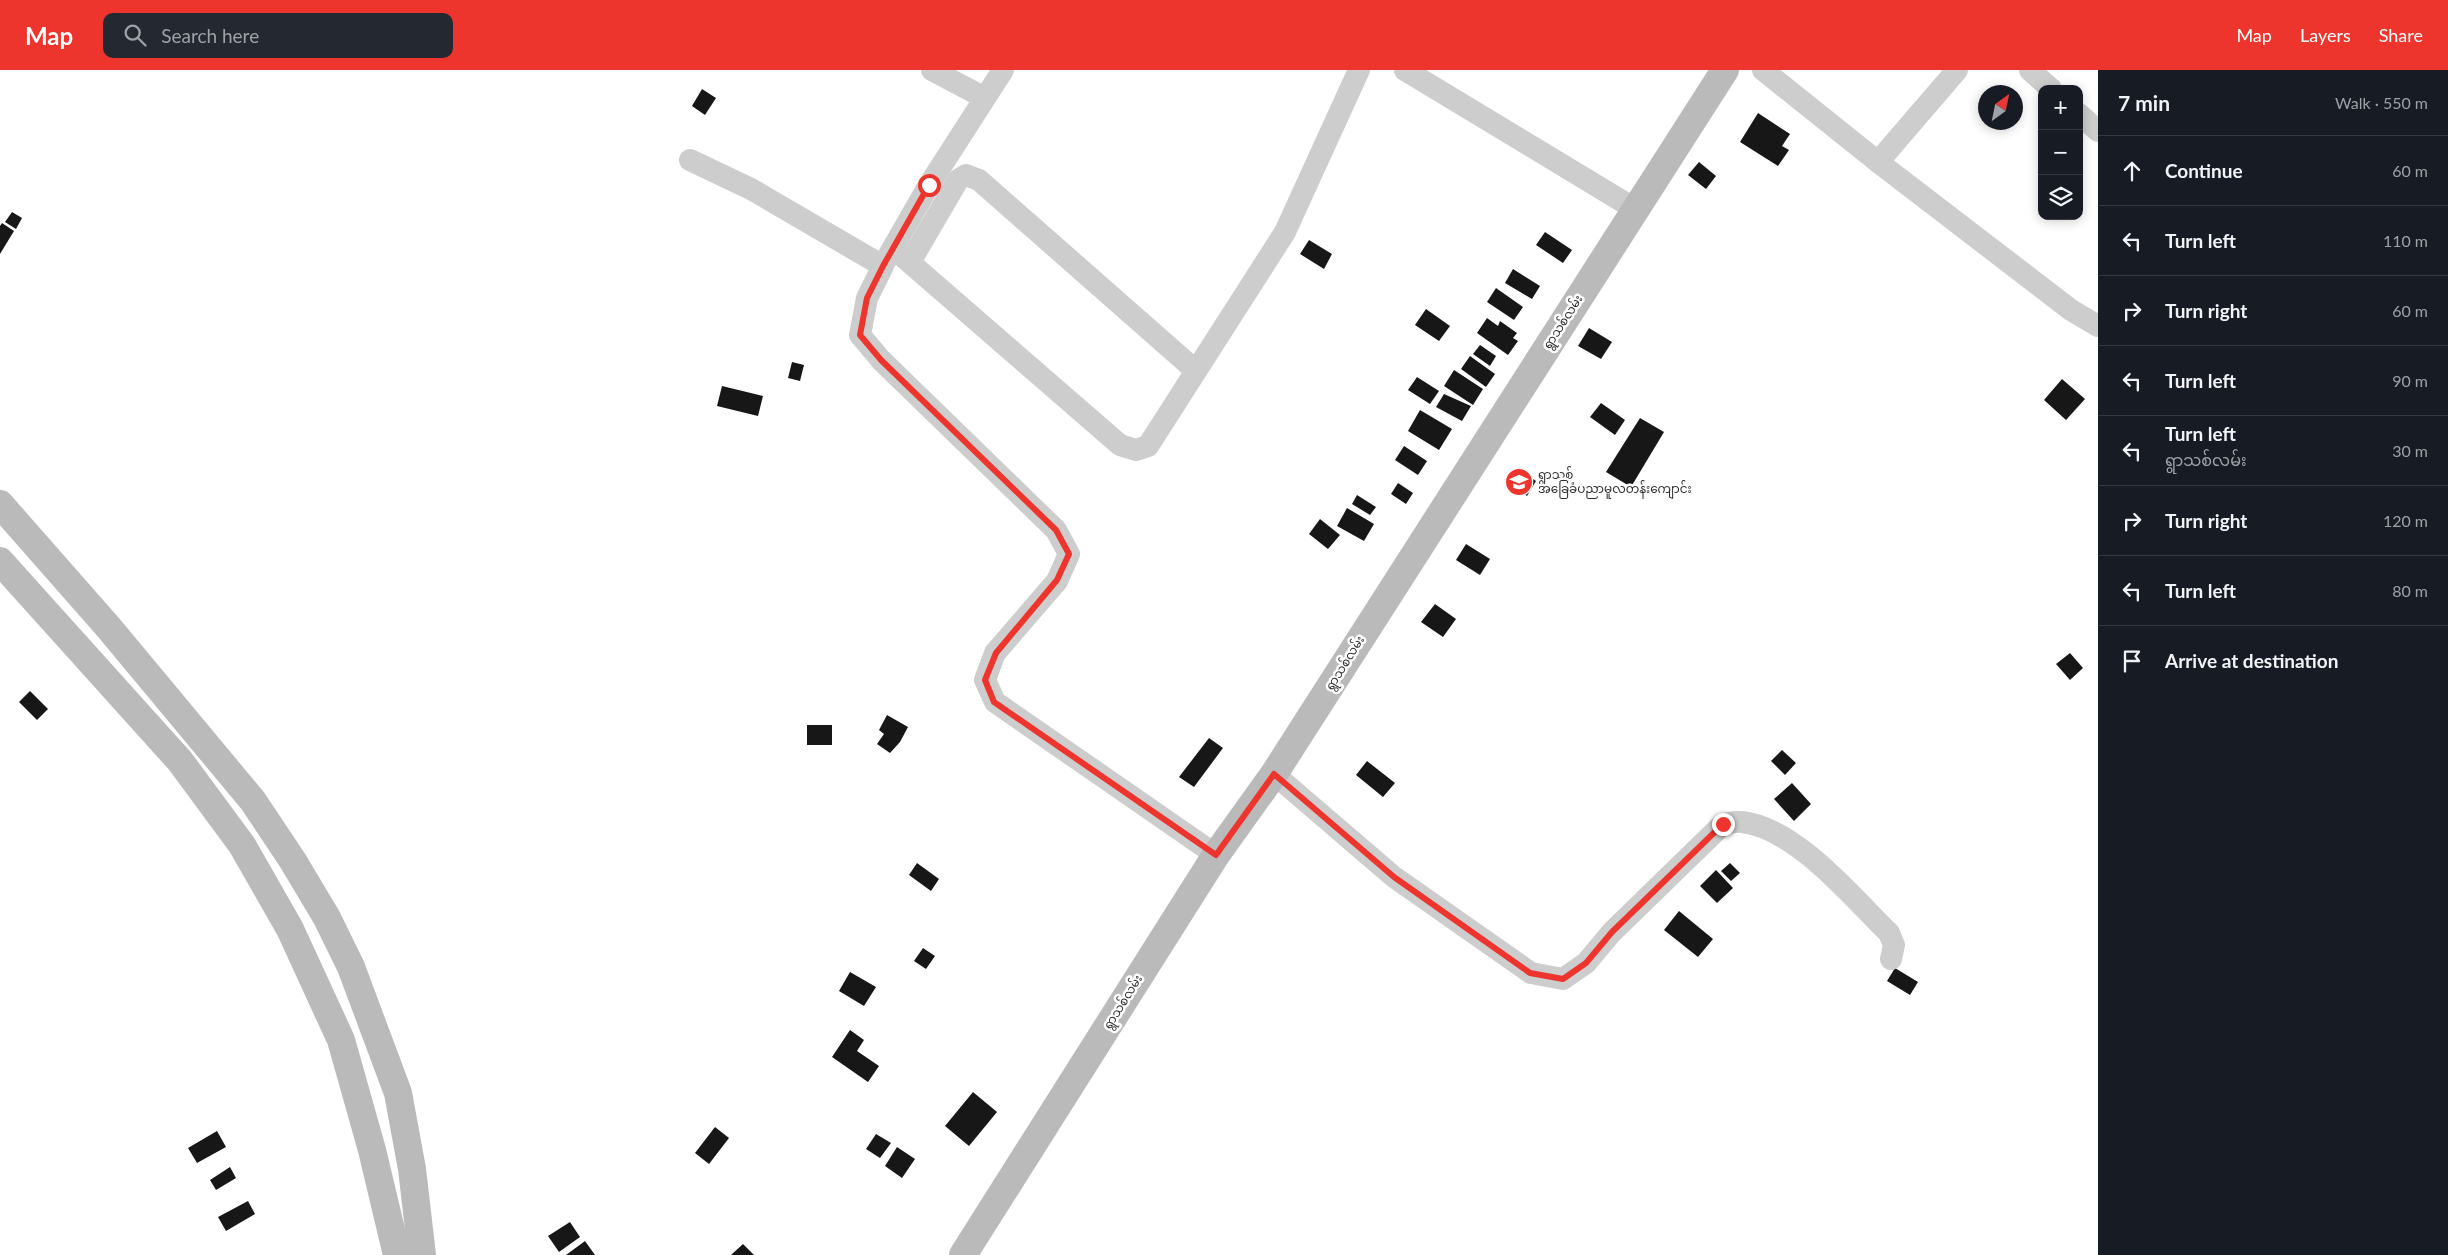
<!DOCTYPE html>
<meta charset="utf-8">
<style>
body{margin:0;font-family:Lato,"Noto Sans Myanmar",sans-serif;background:#242831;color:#f1f3f6}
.controls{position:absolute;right:15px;top:15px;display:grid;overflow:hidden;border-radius:10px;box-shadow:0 2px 12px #0003}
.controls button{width:45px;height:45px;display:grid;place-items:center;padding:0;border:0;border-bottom:1px solid #363941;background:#171b24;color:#f1f3f6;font:25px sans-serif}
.compass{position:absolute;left:1978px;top:15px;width:45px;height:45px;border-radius:50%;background:#171b24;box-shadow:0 2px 12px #0003;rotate:33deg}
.stop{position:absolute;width:15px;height:15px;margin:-11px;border:4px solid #ed342d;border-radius:50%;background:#fff}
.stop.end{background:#ed342d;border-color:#fff;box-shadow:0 1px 5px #0008}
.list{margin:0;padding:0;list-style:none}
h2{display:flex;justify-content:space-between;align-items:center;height:65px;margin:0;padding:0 20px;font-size:21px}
h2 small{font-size:16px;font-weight:400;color:#9ea1a6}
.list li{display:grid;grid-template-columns:32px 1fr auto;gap:15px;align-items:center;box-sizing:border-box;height:70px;padding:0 20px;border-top:1px solid #363941}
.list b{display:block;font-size:19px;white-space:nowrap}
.list p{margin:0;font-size:16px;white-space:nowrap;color:#9ea1a6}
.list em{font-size:16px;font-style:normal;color:#9ea1a6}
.icon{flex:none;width:28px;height:28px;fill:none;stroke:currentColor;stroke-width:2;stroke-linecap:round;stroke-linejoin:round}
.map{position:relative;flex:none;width:2098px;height:1185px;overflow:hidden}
header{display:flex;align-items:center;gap:30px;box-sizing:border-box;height:70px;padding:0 25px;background:#ed342d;color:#fff}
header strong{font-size:24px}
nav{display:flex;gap:28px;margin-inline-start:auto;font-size:18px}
.search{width:350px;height:45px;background:#242831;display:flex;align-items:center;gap:12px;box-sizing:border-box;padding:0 18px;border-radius:10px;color:#9ea1a6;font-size:19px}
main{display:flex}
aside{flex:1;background:#171b24}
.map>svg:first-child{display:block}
</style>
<header>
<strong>Map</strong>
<div class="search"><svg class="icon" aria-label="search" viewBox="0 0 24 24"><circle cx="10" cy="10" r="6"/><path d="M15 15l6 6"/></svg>Search here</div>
<nav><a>Map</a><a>Layers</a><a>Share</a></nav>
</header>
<main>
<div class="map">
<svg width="2098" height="1185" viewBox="0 0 2098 1185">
<rect width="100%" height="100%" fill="#fff"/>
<g fill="#171717">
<path d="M702 19 716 28 705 45 692 36Z"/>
<path d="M1758 43 1790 64 1782 76 1789 80 1778 96 1740 72Z"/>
<path d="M1699 92 1716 106 1706 119 1688 105Z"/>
<path d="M12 142 22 148 16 159 5 152Z"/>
<path d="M2 153 14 161 0 184V156Z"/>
<path d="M1545 162 1572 180 1563 193 1536 175Z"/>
<path d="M1309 170 1332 184 1324 199 1300 184Z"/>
<path d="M1513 199 1540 216 1532 229 1505 213Z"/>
<path d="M1496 218 1523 237 1514 250 1487 232Z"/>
<path d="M1426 239 1450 256 1439 271 1415 255Z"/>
<path d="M1487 248 1498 256 1500 251 1517 263 1513 268 1518 271 1508 285 1477 263Z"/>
<path d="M1589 258 1612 272 1601 289 1578 276Z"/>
<path d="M1480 275 1496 286 1490 296 1473 284Z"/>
<path d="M1470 286 1495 304 1486 317 1461 299Z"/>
<path d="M792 292 804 295 800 311 788 308Z"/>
<path d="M1454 300 1483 319 1473 335 1444 316Z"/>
<path d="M1417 307 1439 321 1430 334 1408 320Z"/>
<path d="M2062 309 2085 329 2066 350 2044 330Z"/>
<path d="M722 316 763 326 758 346 717 336Z"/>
<path d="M1444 324 1471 336 1462 351 1436 337Z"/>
<path d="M1601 333 1625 350 1615 365 1590 347Z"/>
<path d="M1420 340 1452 359 1439 380 1408 361Z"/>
<path d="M1640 348 1664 362 1631 417 1606 402Z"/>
<path d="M1404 376 1427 391 1418 405 1395 390Z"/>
<path d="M1517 398 1536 411 1527 426 1507 413Z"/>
<path d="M1398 413 1413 423 1406 434 1391 424Z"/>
<path d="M1357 425 1376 437 1370 445 1352 434Z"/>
<path d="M1347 438 1374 454 1364 471 1337 456Z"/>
<path d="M1320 449 1340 465 1328 479 1309 464Z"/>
<path d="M1466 474 1490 489 1480 505 1456 490Z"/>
<path d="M1435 534 1456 549 1443 567 1421 552Z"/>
<path d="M2070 583 2083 598 2070 610 2056 594Z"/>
<path d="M30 621 48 639 37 650 19 632Z"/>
<path d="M887 645 908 657 900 672 890 683 877 674 884 664 879 660Z"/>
<rect x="807" y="655" width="25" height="20"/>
<path d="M1209 668 1223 678 1194 717 1179 707Z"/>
<path d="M1782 680 1796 693 1785 705 1771 691Z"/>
<path d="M1367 691 1395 713 1383 727 1356 705Z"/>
<path d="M1792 713 1811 734 1794 751 1774 729Z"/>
<path d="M917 793 939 809 931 821 909 805Z"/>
<path d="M1730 793 1740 803 1731 811 1721 801Z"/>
<path d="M1716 800 1733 818 1717 833 1700 816Z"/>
<path d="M1679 841 1713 869 1698 887 1664 860Z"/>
<path d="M923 878 935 886 926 899 914 891Z"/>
<path d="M1895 898 1918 912 1910 925 1887 911Z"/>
<path d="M850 902 876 917 864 936 839 921Z"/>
<path d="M850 960 864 970 857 981 879 996 868 1012 832 987Z"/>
<path d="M973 1022 997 1042 969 1076 945 1056Z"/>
<path d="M715 1057 729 1068 709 1094 695 1083Z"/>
<path d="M217 1061 226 1077 197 1093 188 1078Z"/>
<path d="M876 1064 891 1073 880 1088 866 1079Z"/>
<path d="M897 1077 915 1089 902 1108 885 1096Z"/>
<path d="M230 1097 236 1108 216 1120 210 1110Z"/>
<path d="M248 1131 255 1144 226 1161 218 1147Z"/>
<path d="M570 1152 580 1167 559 1182 548 1166Z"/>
<path d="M585 1171 595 1185H566Z"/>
<path d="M743 1174 754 1185H731Z"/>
</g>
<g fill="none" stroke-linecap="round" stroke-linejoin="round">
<g stroke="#cdcdcd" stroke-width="22">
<path d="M932 0 983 27"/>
<path d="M1405 0 1635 139"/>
<path d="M1763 0 1878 92 2071 240 2098 256"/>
<path d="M2030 0 2051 19"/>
<path d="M2079 44 2098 61"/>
<path d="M690 90 751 119 883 196 867 228 860 265 881 290 1056 460 1069 484 1057 511 995 583 985 610 995 632 1216 785"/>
<path d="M1878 92 1957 0"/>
<path d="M893 178 1120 375 1136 380 1148 376 1285 162 1359 0"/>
<path d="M886 190 929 115 1003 0"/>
<path d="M910 192 958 110 966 105 979 110 1195 300"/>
<path d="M1274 704 1394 807 1531 903 1563 909 1586 893 1612 862 1723 754C1729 753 1736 751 1742 752 1796 758 1852 827 1889 863L1894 875 1891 889"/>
</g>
<g stroke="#bababa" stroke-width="28">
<path d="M0 434 109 558 253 731 293 791 327 848 351 897 398 1023 412 1099 422 1185"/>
<path d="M0 491 180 691 242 775 290 859 341 970 372 1080 397 1185"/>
<path d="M963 1185 1216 785 1274 704 1725 0"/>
</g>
</g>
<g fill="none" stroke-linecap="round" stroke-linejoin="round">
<path stroke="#ed342d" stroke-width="6" d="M929 115 883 196 867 228 860 265 881 290 1056 460 1069 484 1057 510 996 583 985 610 994 632 1216 785 1274 704 1394 807 1530 903 1563 909 1586 893 1612 862 1723 754"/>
</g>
<defs>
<g id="school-disc" transform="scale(1.4375)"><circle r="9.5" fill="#ed342d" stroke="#fff"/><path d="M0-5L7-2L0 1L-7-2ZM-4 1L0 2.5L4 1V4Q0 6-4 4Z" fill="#fff"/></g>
</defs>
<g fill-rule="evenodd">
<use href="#school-disc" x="1519" y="412"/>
</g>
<g text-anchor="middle" stroke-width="5" stroke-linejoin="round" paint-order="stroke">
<g font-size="12" fill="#303030" stroke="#fff">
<text transform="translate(1563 252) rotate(-57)" y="4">ရွာသစ်လမ်း</text>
<text transform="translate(1345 593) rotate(-58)" y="4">ရွာသစ်လမ်း</text>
<text transform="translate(1123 932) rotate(-58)" y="4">ရွာသစ်လမ်း</text>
</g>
<g font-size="12" fill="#303030" stroke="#fff" text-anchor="start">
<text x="1538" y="409">ရွာသစ်<tspan x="1538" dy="14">အခြေခံပညာမူလတန်းကျောင်း</tspan></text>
</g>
</g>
</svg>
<div class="controls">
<button>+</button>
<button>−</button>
<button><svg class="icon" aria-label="layers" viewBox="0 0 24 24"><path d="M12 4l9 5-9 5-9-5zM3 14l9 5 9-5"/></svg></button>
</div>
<svg class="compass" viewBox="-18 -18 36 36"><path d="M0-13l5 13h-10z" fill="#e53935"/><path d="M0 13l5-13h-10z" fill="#9ea1a6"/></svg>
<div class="stop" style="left:929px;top:115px"></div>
<div class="stop end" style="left:1723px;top:754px"></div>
</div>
<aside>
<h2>7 min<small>Walk · 550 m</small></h2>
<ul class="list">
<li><svg class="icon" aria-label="ahead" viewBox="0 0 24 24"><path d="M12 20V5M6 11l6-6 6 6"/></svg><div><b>Continue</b></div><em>60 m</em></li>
<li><svg class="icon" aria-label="left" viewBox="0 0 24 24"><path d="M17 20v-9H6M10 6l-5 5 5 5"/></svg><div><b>Turn left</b></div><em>110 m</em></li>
<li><svg class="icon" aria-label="right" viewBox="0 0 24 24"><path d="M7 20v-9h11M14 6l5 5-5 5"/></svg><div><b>Turn right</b></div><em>60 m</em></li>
<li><svg class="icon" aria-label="left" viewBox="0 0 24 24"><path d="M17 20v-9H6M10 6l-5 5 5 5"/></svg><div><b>Turn left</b></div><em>90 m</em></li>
<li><svg class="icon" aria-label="left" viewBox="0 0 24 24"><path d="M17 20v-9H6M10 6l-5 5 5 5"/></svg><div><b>Turn left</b><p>ရွာသစ်လမ်း</p></div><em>30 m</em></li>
<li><svg class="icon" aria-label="right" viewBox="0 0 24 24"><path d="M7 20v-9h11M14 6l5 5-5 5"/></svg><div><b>Turn right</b></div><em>120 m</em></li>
<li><svg class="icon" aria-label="left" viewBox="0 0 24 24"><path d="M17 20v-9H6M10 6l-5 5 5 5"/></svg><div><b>Turn left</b></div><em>80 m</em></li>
<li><svg class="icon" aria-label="arrive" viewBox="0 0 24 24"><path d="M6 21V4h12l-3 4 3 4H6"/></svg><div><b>Arrive at destination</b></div></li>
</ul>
</aside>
</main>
